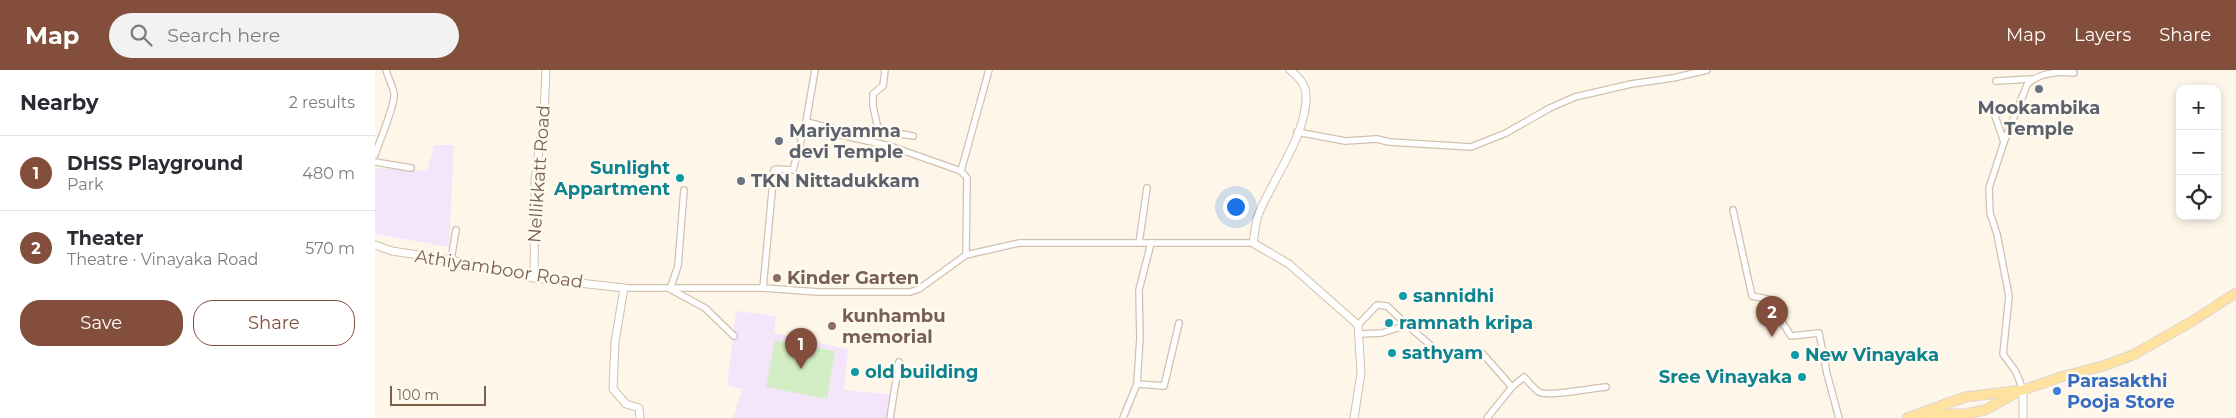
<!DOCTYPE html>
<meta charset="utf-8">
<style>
body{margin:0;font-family:Montserrat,sans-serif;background:#f2f2f3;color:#2b2b33}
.controls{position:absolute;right:15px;top:15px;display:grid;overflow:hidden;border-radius:10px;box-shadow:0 2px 8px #0003}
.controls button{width:45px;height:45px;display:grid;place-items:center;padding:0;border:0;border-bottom:1px solid #e1e1e2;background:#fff;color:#2b2b33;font:25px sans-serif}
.scale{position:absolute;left:15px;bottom:12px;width:96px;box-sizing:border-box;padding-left:5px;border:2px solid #7b5f4a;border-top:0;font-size:14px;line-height:18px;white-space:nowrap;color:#7b5f4a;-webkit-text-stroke:4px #fffaf1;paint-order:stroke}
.you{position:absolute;left:860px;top:136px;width:18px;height:18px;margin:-12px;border:4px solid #fff;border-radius:50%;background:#1a73e8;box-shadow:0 0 0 8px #1a73e833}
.badge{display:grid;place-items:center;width:32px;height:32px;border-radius:50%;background:#834e3c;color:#fff;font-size:16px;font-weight:700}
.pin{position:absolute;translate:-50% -41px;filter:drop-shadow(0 1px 2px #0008)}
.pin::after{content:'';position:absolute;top:26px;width:18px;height:15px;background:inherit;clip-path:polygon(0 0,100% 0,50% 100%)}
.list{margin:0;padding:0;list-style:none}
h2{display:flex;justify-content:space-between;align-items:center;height:65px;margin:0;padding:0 20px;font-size:21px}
h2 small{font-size:16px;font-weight:400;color:#7c7c81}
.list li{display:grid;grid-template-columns:32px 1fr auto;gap:15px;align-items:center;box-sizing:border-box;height:75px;padding:0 20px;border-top:1px solid #e1e1e2}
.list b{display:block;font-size:19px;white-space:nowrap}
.list p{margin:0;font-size:16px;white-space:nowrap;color:#7c7c81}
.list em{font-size:16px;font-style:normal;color:#7c7c81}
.actions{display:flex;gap:10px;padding:15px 20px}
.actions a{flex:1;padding:11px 0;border:1px solid #834e3c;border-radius:20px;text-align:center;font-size:18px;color:#834e3c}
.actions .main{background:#834e3c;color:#fff}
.icon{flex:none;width:28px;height:28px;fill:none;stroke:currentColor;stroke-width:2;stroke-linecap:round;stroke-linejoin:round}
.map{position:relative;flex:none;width:1861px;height:348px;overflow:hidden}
header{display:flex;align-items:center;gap:30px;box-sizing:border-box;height:70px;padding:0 25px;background:#834e3c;color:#fff}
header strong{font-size:24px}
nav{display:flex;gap:28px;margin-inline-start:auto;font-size:18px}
.search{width:350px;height:45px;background:#f2f2f3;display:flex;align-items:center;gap:12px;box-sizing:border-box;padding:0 18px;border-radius:28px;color:#7c7c81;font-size:19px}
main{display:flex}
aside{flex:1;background:#fff}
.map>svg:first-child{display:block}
</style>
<header>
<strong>Map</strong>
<div class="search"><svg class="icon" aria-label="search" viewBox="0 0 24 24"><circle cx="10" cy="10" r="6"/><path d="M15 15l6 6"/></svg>Search here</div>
<nav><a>Map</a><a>Layers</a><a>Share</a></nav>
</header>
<main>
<aside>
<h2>Nearby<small>2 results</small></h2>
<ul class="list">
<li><span class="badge">1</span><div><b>DHSS Playground</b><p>Park</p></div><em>480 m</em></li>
<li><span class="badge">2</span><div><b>Theater</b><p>Theatre · Vinayaka Road</p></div><em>570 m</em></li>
</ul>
<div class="actions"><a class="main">Save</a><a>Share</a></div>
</aside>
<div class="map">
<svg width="1861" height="348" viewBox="0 0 1861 348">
<rect width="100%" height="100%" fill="#fef7e9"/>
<g fill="#f4e5fb">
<path d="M59 75H79L74 177 0 164V98L52 101Z"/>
<path d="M361 241 401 246 399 263 473 279 469 320 522 325 518 348H358L367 319 352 315Z"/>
</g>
<path fill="#d3edc5" d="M400 270 460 281 452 329 391 317Z"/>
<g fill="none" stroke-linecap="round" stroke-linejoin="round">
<g stroke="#d2c0ad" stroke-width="8">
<g id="minor">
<path d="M510 0 508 16 498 24V36L504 63 509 61 538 66"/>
<path d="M1621 11 1657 9"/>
<path d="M1620 46 1629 72"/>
<path d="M431 52 440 0"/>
<path d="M922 62 970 71 1002 69 1014 72 1096 77 1131 63 1175 38 1200 27 1256 14 1298 8 1332 0"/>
<path d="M0 85C4 72 21 33 19 23 17 15 13 7 11 0"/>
<path d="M0 92 36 98"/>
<path d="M586 101 614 0"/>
<path d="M309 120 303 196 295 219 330 238 359 266"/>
<path d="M1358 140 1377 226 1402 231 1405 249 1416 266 1444 263 1452 304 1464 348"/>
<path d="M764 173 772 118"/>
<path d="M76 190 81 160"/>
<path d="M249 218H388L444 222H535L544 219 591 185 644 173H878"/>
<path d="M388 218 399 100 401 99 418 100 431 52 457 58 466 65 515 76 586 101 592 108 591 185"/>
<path d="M983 255 1002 235 1012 236 1032 255"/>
<path d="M985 264 1007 263 1032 255 1067 285 1107 283 1137 317"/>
<path d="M762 314 789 316 804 253"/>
<path d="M1648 320 1641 302 1628 284 1634 226 1622 164 1615 143 1614 118 1629 72 1652 15C1662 3 1684 1 1699 3"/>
<path d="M515 348 524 292"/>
<path d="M748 348 762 314 765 268 764 220 776 173"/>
<path d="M1112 348 1137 317 1149 307C1154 312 1158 318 1164 322 1172 327 1218 318 1231 317"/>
</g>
</g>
<g stroke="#d2c0ad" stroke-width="9">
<g id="tertiary">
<path d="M915 0C923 6 931 15 931 25 933 62 898 109 884 143 880 152 880 163 878 173L914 194 983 255 986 303 979 348"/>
<path d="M0 175 17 181 76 190 159 208 249 218 240 272 238 319 251 334 264 338 265 348"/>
<path d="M159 208 160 110 169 43 171 0"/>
<path d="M1648 320V348"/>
</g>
</g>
<g stroke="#ddd5d0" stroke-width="11">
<g id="primary">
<path d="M1551 344H1591L1610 340 1641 323"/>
<path d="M1532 348 1590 327 1648 320 1689 306 1728 296 1758 285 1816 252 1861 223"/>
</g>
</g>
<use href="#minor" stroke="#fff" stroke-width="5.5"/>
<use href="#tertiary" stroke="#fff" stroke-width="7"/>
<use href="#primary" stroke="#ffe29f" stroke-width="9"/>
</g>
<g fill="#6b7280" stroke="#fffaf1" stroke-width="2">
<circle cx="1664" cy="19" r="5"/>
<circle cx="404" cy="71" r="5"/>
<circle cx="366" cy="111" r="5"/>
</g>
<g fill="#0f9aa8" stroke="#fffaf1" stroke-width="2">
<circle cx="305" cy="108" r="5"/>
<circle cx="1028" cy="226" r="5"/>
<circle cx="1014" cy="253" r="5"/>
<circle cx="1017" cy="283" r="5"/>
<circle cx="1420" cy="285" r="5"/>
<circle cx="480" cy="302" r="5"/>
<circle cx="1427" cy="307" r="5"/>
</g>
<g fill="#8d6e63" stroke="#fffaf1" stroke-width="2">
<circle cx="402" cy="208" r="5"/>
<circle cx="457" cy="256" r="5"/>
</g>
<circle fill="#3f7fe0" stroke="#fffaf1" stroke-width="2" cx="1682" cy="321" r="5"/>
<g text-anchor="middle" stroke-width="5" stroke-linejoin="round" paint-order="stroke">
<g font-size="18" font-weight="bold" fill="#5b616d" stroke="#fffaf1" text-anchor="start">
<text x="1664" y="44" text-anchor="middle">Mookambika<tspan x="1664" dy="21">Temple</tspan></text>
<text x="414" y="67">Mariyamma<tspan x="414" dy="21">devi Temple</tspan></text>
<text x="376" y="117">TKN Nittadukkam</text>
</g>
<g font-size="18" font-weight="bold" fill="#0d838f" stroke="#fffaf1" text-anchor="start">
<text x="295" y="104" text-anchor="end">Sunlight<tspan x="295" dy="21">Appartment</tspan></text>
<text x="1038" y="232">sannidhi</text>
<text x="1024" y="259">ramnath kripa</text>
<text x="1027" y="289">sathyam</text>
<text x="1430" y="291">New Vinayaka</text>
<text x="490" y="308">old building</text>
<text x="1417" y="313" text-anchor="end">Sree Vinayaka</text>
</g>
<g font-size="18" fill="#7b5f4a" stroke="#fffaf1">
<text transform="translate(164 104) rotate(-86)" y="6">Nellikkatt Road</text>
<text transform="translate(124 199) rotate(9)" y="6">Athiyamboor Road</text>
</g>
<g font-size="18" font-weight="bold" fill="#785e54" stroke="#fffaf1" text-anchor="start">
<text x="412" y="214">Kinder Garten</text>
<text x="467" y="252">kunhambu<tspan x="467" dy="21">memorial</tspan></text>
</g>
<g font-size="18" font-weight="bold" fill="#366cbe" stroke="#fffaf1" text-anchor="start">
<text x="1692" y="317">Parasakthi<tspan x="1692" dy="21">Pooja Store</tspan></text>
</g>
</g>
</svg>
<div class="controls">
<button>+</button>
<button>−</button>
<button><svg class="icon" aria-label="locate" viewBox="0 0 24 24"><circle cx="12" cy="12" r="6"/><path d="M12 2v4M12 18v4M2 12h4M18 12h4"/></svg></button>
</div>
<div class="scale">100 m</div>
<div class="you"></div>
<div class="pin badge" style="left:426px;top:299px">1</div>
<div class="pin badge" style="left:1397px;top:267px">2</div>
</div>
</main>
